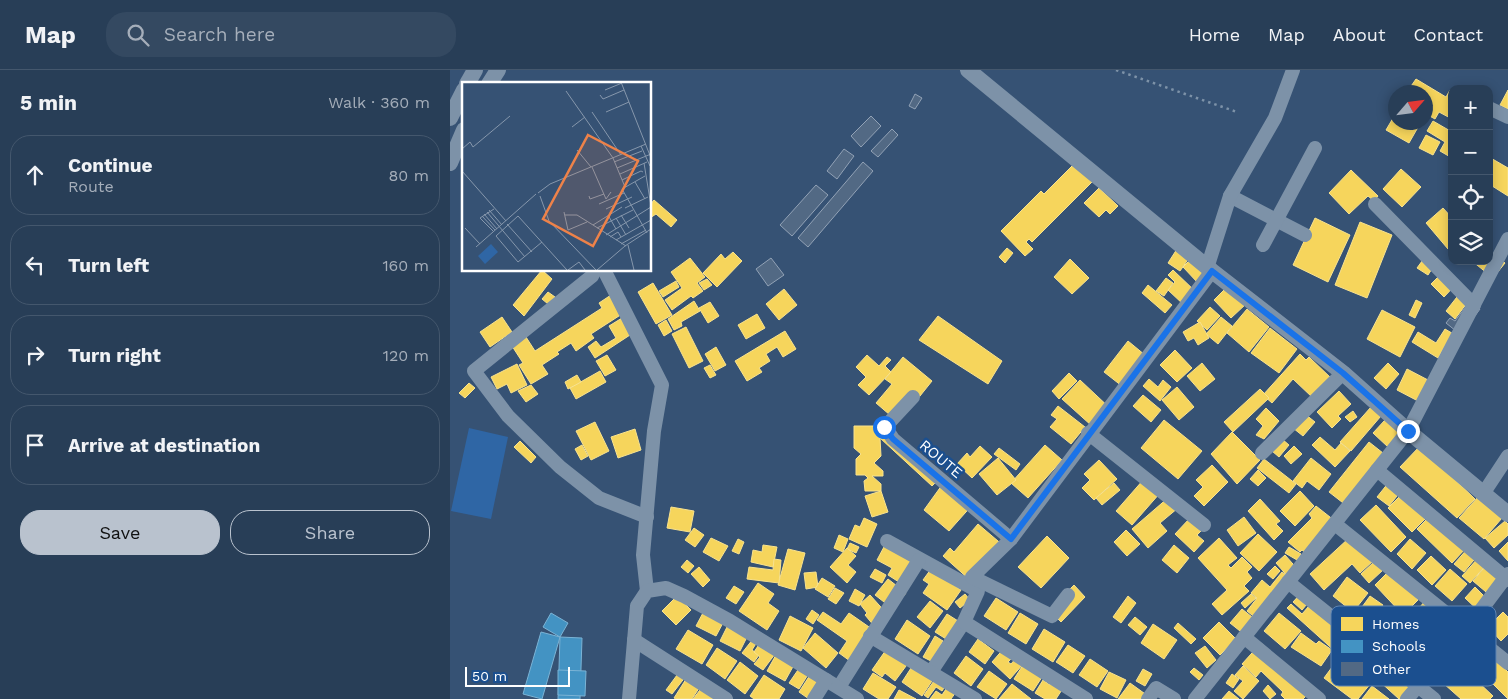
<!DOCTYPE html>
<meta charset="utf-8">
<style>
body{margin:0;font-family:"Work Sans",sans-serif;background:#344961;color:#f1f3f6}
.controls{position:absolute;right:15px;top:15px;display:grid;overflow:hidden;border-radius:10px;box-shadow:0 2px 12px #0003}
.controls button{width:45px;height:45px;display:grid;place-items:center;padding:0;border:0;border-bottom:1px solid #44576d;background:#283e57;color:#f1f3f6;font:25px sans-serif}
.compass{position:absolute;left:938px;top:15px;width:45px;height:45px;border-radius:50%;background:#283e57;box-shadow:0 2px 12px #0003;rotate:62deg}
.scale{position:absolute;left:15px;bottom:12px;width:105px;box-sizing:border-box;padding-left:5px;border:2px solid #fff;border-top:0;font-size:14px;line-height:18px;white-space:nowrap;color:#fff;-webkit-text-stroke:4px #1b4f8f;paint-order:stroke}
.stop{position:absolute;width:15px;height:15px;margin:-11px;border:4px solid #1a73e8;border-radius:50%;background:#fff}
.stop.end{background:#1a73e8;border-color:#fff;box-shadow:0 1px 5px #0008}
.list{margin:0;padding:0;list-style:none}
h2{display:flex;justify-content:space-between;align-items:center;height:65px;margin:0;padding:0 20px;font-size:21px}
h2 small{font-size:16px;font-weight:400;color:#a5aeba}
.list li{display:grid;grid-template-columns:32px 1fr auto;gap:15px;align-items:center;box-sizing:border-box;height:80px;margin:0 10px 10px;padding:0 10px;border:1px solid #44576d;border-radius:20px}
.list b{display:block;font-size:19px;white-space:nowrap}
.list p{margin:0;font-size:16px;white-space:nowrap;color:#a5aeba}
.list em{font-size:16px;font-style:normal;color:#a5aeba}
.actions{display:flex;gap:10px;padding:15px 20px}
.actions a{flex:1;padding:11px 0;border:1px solid #b9c2ce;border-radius:20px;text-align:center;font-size:18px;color:#b9c2ce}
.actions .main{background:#b9c2ce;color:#111}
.icon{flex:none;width:28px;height:28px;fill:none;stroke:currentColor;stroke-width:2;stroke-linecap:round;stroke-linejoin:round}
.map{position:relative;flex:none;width:1058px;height:629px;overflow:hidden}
header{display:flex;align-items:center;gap:30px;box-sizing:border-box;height:70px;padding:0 25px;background:#283e57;border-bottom:1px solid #44576d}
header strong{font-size:24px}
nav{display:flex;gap:28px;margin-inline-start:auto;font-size:18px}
.search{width:350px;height:45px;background:#344961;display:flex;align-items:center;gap:12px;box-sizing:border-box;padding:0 18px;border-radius:20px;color:#a5aeba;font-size:19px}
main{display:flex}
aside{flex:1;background:#283e57}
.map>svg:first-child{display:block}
</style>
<header>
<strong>Map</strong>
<div class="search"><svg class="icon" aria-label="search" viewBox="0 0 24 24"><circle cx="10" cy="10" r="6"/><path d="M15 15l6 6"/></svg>Search here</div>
<nav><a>Home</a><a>Map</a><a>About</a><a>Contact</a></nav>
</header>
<main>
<aside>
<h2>5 min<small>Walk · 360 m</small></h2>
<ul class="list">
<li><svg class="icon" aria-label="ahead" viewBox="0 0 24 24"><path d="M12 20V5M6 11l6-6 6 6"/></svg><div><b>Continue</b><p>Route</p></div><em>80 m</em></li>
<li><svg class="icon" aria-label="left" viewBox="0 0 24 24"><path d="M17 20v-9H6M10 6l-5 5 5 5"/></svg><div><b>Turn left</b></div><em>160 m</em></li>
<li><svg class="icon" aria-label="right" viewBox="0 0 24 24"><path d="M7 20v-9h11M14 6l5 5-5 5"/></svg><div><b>Turn right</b></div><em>120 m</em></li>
<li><svg class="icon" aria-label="arrive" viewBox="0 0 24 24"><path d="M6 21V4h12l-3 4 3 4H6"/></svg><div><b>Arrive at destination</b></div></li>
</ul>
<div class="actions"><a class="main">Save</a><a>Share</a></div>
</aside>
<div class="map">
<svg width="1058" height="629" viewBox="0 0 1058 629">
<rect width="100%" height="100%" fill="#365274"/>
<path fill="#2f66a5" d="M19 358 58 367 41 449 1 441Z"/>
<g fill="#f6d55c" stroke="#f9e28d">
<path d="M966 9 996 27 1000 20 1002 21V49L989 42 985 49 976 44V22H957Z"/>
<path d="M1058 20V39L1050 35Z"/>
<path d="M946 43V52H971L959 73 936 60Z"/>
<path d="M983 51 1002 62V88L990 81 995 72 977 61Z"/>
<path d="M976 65 990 72 983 85 969 78Z"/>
<path d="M1039 87 1058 98V126L1039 114Z"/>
<path d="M627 91 645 109 582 172 579 169 576 172 583 179 575 186 551 161 591 121 594 124Z"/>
<path d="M951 99 971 117 952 137 933 119Z"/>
<path d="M901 100 928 126 924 131 918 126 899 144 879 123Z"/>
<path d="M649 118 668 136 660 144 656 140 649 147 634 133Z"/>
<path d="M204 130 227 150 221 157 206 144 200 148V135Z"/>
<path d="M993 138 1002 148V176L998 179 976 153Z"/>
<path d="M865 148 900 165 878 212 843 195Z"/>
<path d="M910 152 942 165 917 228 885 215Z"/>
<path d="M557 178 563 183 555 193 549 187Z"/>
<path d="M727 179 739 188 730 201 718 193Z"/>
<path d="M1039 180 1055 193 1043 208 1022 191H1039Z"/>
<path d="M283 182 292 191 267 217 253 203 271 184 275 189Z"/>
<path d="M975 187 985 194 978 205 967 198Z"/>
<path d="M240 188 255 207 247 213 253 221 243 228 241 226 222 240 215 230 232 218 221 202Z"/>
<path d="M742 188 757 204 748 213 733 197Z"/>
<path d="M620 189 639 208 622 224 604 207Z"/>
<path d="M996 199 1009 211 994 227 981 214Z"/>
<path d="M92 200 102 209 74 246 63 235Z"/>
<path d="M723 200 746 222 734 235 718 220 725 212 718 205Z"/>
<path d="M716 208 723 213 714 226 706 221Z"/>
<path d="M257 209 262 215 254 220 249 213Z"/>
<path d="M226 211 229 217 213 227 209 221Z"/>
<path d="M203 213 222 245 206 254 188 222Z"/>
<path d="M698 215 722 235 715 243 692 223Z"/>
<path d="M777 217 796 234 781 248 764 230Z"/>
<path d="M1014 218 1023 225 1005 249 996 241Z"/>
<path d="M334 219 347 235 329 250 316 234Z"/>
<path d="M98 222 105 227 98 234 92 229Z"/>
<path d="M161 225 172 244 141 264 144 268 126 281 121 273 107 282 109 284 92 295 98 304 81 314 69 295 73 293 62 276 76 267 85 281 152 238 149 233Z"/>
<path d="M966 230 972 233 965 248 959 245Z"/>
<path d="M244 231 250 241 231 252 232 256 224 260 218 249Z"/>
<path d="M260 232 269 246 258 253 249 238Z"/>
<path d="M760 237 770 246 757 260 747 251Z"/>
<path d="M797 239 819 257 799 282 777 263Z"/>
<path d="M932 240 965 257 950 287 917 269Z"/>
<path d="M307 244 315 258 296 269 288 255Z"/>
<path d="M488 246 552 291 538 314 469 270Z"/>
<path d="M52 247 62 262 40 277 30 262Z"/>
<path d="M771 247 782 256 768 274 756 264Z"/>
<path d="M172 248 180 265 145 288 138 277 146 271 151 277 166 268 159 256Z"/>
<path d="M216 250 222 261 214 266 208 255Z"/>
<path d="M750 252 759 268 748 275 744 268 738 271 733 262Z"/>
<path d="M236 257 253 291 239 298 222 264Z"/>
<path d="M820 258 847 279 829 303 801 283Z"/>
<path d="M995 259 1012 269 996 274 988 288 962 272 968 262 986 273Z"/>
<path d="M335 261 346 279 333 287 327 277 316 284 320 291 309 298 312 302 297 311 285 291Z"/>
<path d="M678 271 701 290 677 320 654 302Z"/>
<path d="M266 277 276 295 265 301 255 284Z"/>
<path d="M725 280 742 298 727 312 710 295Z"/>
<path d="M850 284 856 290 859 287 881 308 863 328 843 309 822 333 813 325Z"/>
<path d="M157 285 166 300 155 306 146 291Z"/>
<path d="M417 285 429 296 437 287 441 290 435 296 441 302 419 325 408 315 416 307 406 297Z"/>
<path d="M453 287 482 311 466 331 440 345 426 333 442 314 435 309Z"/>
<path d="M752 293 765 309 750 321 737 306Z"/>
<path d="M938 293 949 304 936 319 924 308Z"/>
<path d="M67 294 77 315 61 323 57 314 47 319 41 307Z"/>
<path d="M260 295 266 305 260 308 254 298Z"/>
<path d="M957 299 978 310 968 331 947 320Z"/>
<path d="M150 301 156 312 126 329 120 318Z"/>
<path d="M619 303 627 311 609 329 602 321Z"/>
<path d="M127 305 131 312 118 319 115 312Z"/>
<path d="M699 309 708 317 713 310 721 317 710 331 693 316Z"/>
<path d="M630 310 663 341 642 356 612 329Z"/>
<path d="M19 313 25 318 15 328 9 323Z"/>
<path d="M81 315 88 324 76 332 68 321Z"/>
<path d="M727 317 744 337 729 350 712 330Z"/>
<path d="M810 319 819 328 783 362 774 352Z"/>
<path d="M889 321 901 334 888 346 891 349 882 358 867 342Z"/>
<path d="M693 325 711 340 701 352 683 336Z"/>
<path d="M608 336 635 357 621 374 600 357 607 349 601 345Z"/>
<path d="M921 337 931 346 901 381 890 372Z"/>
<path d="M816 338 829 351 814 369 806 365 813 356 806 349Z"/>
<path d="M903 341 907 347 900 352 895 347Z"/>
<path d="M855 344 865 352 853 366 843 358Z"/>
<path d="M714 350 752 381 728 409 691 378Z"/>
<path d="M935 350 950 364 938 377 923 363Z"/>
<path d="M145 352 159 381 141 390 126 361Z"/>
<path d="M404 356H436L491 407 482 416 430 368 431 386 424 393 433 401V406H422L431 414V421H415L414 411 418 408 415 405H406V389L411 384 404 378Z"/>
<path d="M185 359 191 380 168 388 161 367Z"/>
<path d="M782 362 810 390 787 414 761 384Z"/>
<path d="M870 367 885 380 891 373 900 381 885 397 862 375Z"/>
<path d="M832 369 839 375 829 387 822 381Z"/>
<path d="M70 371 86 387 81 393 64 377Z"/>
<path d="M919 372 938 387 897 436 879 422Z"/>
<path d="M132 375 138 386 131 390 125 379Z"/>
<path d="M595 375 612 390 578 428 561 413Z"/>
<path d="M530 376 542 387 522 408 507 394 517 383 520 387Z"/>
<path d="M844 376 852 384 841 394 834 386Z"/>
<path d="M970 376 1025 429 1007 448 950 397Z"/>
<path d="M549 378 570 394 566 400 544 384Z"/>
<path d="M548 388 566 410 547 425 529 404Z"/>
<path d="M861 388 881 404 869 420 857 411 852 418 843 411Z"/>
<path d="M814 389 846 414 839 423 807 398Z"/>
<path d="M649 390 667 409 644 430 632 418 640 410 634 404Z"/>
<path d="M762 395 778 412 754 436 744 426 753 417 746 410Z"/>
<path d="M808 400 816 408 808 416 800 409Z"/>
<path d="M694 409 710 423 682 455 666 441Z"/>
<path d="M939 412 951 421 939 436 927 427Z"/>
<path d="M664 413 670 420 652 435 646 428Z"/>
<path d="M492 415 524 433 499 461 474 440Z"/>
<path d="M431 421 438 442 422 447 415 426Z"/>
<path d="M850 421 864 436 845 456 830 441Z"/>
<path d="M954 422 979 445 962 462 938 438Z"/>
<path d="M719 427 728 438 710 453 717 461 698 478 682 459Z"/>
<path d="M1028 427 1052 448 1034 469 1009 448Z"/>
<path d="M810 429 830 451 826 454 833 461 824 470 798 441Z"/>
<path d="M926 435 956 467 941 482 910 450Z"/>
<path d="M866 436 885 451 858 485 852 480 850 482 838 472 862 448 859 444Z"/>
<path d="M221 437 244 441 240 462 217 458Z"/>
<path d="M982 444 1016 478 1002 493 967 459Z"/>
<path d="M794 447 806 463 788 476 777 460Z"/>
<path d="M414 448 427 454 417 477 399 469 405 455 410 457Z"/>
<path d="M740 448 753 459 747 465 754 471 744 482 725 464Z"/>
<path d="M1055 451 1058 454V465L1044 478 1035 468Z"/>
<path d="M528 454 555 477 521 511 493 486 500 478 504 482Z"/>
<path d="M244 458 254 465 245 477 235 470Z"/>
<path d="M676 460 690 474 677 486 664 472Z"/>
<path d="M808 464 827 482 809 501 790 483Z"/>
<path d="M389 465 398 469 393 482 384 478Z"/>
<path d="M597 466 619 488 591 518 568 497Z"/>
<path d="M261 468 278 476 269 491 253 482Z"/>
<path d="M769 468 787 488 778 495 781 498 792 487 802 497 797 502 802 508 794 516 799 521 772 545 762 534 777 520 748 488Z"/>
<path d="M899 468 923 491 910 503 902 494 874 520 860 504Z"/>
<path d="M288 469 294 472 289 484 282 481Z"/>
<path d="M960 469 976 483 962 499 947 484Z"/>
<path d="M1058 472V491L1049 481Z"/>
<path d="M400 473 409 477 406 483 397 479Z"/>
<path d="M313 475 327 477 323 497 301 492 303 480 312 482Z"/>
<path d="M435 475 464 491 452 514 438 505 442 498 427 490Z"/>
<path d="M724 475 739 488 727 503 712 490Z"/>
<path d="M839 477 851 484 847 490 835 483Z"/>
<path d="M1019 477 1028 485 1014 502 1004 494Z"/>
<path d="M397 478 406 486 398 495 406 502 397 513 380 497Z"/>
<path d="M338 479 355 483 345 520 328 515Z"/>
<path d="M835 485 850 502 841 510 826 493Z"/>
<path d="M981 486 996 500 982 515 967 500Z"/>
<path d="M1029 487 1037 494 1020 513 1012 506Z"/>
<path d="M324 489 331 490 329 513 297 509 299 497 323 500Z"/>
<path d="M237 490 244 496 238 503 231 497Z"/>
<path d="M925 491 933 500 919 513 911 504Z"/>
<path d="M1038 493 1058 510 1042 527 1023 511Z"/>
<path d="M825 496 830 501 823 509 817 504Z"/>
<path d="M249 497 260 510 253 517 241 504Z"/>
<path d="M425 499 436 505 432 513 420 507Z"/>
<path d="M481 499 511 520 497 540 473 523 479 514 473 510Z"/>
<path d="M1000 499 1017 514 1002 531 985 516Z"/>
<path d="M940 500 968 530 953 545 925 515Z"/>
<path d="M366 502 368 517 356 519 354 503Z"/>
<path d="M832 502 838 506 808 550 797 541 807 528 801 523 812 510 820 517Z"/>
<path d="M897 507 918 523 903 542 883 526Z"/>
<path d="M372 508 385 516 378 527 365 519Z"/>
<path d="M438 509 456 523 443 539 425 525Z"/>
<path d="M308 513 324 524 318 533 329 541 317 560 289 541Z"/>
<path d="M624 515 635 527 611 552 599 540Z"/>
<path d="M284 516 294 522 286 534 276 528Z"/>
<path d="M1025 517 1042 534 1032 544 1015 528Z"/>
<path d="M385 518 394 523 386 534 378 529Z"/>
<path d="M405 519 415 525 409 536 399 531Z"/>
<path d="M854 520 862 528 852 540 843 532Z"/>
<path d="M515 524 520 530 510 538 505 532Z"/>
<path d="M801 524 806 528 795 538 791 533Z"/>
<path d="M420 525 438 545 425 557 415 545 417 543 410 534Z"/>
<path d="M227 526 241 540 226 555 212 541Z"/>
<path d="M678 526 686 533 671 553 663 547Z"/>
<path d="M920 526 933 535 920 553 907 544Z"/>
<path d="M546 528 568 542 556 560 534 546Z"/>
<path d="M865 529 919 577 912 586 898 573 888 584 837 538 841 534 852 544Z"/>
<path d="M976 530 985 537 978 545 989 554 981 563 962 546Z"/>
<path d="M480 531 493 541 480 558 467 547Z"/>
<path d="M792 539 807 551 795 565 780 553Z"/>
<path d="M362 540 369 545 363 554 356 549Z"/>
<path d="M254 541 274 551 266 566 246 556Z"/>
<path d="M373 542 391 554 399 543 422 559 400 591 389 583 397 571 367 550Z"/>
<path d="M1053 542 1058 547V564L1051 571 1038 557Z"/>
<path d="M570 543 588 554 576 574 558 563Z"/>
<path d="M829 543 851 561 835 579 814 561Z"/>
<path d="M497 544 516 556 504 574 485 562Z"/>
<path d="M340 546 363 558 351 581 329 570Z"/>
<path d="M685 547 697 557 690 565 678 555Z"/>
<path d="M457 550 480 566 468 584 445 569Z"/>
<path d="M769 552 786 569 770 585 753 568Z"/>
<path d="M728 553 746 569 741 574 724 558Z"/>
<path d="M703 554 727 570 714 589 691 573Z"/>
<path d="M278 555 298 565 290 581 270 571Z"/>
<path d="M594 559 615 572 603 592 582 579Z"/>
<path d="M238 560 263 575 252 594 226 579Z"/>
<path d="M365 563 388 583 376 598 353 578Z"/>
<path d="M851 563 866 574 869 571 882 580 871 596 841 577Z"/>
<path d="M485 566 493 571 481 591 473 587Z"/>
<path d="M303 569 307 572 302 580 309 585 304 592 292 583Z"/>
<path d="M528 569 544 581 535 594 519 582Z"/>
<path d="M310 573 325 584 313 600 304 594 310 587 304 582Z"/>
<path d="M811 573 863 619 853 629H835L831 625 833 622 811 601 806 607 792 594Z"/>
<path d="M618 575 635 586 623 603 606 592Z"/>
<path d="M556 576 566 584 558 592 561 594 567 587 574 593 560 609 542 592Z"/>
<path d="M755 576 766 590 757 598 745 583Z"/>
<path d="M438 577 459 592 445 611 435 603 432 607 422 600Z"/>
<path d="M267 578 287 591 275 609 256 595Z"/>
<path d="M327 583 345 593 335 611 317 601Z"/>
<path d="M931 584 967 617 956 629H949L917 600Z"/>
<path d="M516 586 533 599 521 616 504 603Z"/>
<path d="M640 589 658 601 647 617 629 605Z"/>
<path d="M888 589 921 613 908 629H902L874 608Z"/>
<path d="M1047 591 1058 602V629L1033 604Z"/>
<path d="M290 592 308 606 295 624 277 610Z"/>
<path d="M575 592 594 604 583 621 564 609Z"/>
<path d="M1009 594 1043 626 1040 629H1011L993 613Z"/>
<path d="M463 595 484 608 472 626 452 612Z"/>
<path d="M793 596 809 611 793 629 784 621 793 611 785 605Z"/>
<path d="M350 597 359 603 349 619 339 613Z"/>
<path d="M744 598 753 605 749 610 740 602Z"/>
<path d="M693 599 702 604 695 616 686 611Z"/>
<path d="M230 601 236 606 222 624 216 620Z"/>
<path d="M539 601 557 614 546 629 527 617Z"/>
<path d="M659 602 676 610 667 628 650 619Z"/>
<path d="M423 603 446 617 438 629H429L413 619Z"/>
<path d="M782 604 789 609 783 618 776 613Z"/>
<path d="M314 605 335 619 329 629H304L300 626Z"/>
<path d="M360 605 375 615 359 629 349 622Z"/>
<path d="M238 606 251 615 242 629H226L224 628Z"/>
<path d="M486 608 496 615 492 621 486 617 478 628 474 625Z"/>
<path d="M604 608 615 615 606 629H595L585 623 593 610 600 615Z"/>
<path d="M680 613 698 626 696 629H668Z"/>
<path d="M562 614 581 629H549Z"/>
<path d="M818 615 826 624 820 629 813 621Z"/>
<path d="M253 616 264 629H243Z"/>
<path d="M498 616 506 622 501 629H480L486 621 492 625Z"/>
<path d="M922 616 939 629H912Z"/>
<path d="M449 620 466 629H444Z"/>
<path d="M779 621 789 629H772Z"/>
</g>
<g fill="#4393c3" stroke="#7bb3d5">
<path d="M101 543 118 553 110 567 93 557Z"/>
<path d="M91 562 110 567 92 629 73 624Z"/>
<path d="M110 567 132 568 130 629H108Z"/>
<path d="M108 600 136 601 135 626 108 625Z"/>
</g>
<g fill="#526984" stroke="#92a2b6">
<path d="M465 24 472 28 465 39 459 36Z"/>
<path d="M421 46 431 56 411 77 401 66Z"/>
<path d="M442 59 448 65 428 87 421 81Z"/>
<path d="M394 79 404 86 387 109 377 101Z"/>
<path d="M413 92 423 101 358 177 348 168Z"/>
<path d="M366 115 378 125 342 166 330 155Z"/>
<path d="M321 188 334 205 318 216 306 199Z"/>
<path d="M1020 231 1030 239 1011 265 996 253 1000 248 1005 251Z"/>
</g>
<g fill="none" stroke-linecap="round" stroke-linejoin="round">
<path stroke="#7d92a8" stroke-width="2.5" stroke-dasharray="2.5 4" stroke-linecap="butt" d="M666 0 787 42"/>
<g stroke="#7d92a8" stroke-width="14">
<path d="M1039 38 1058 47"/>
<path d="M780 126 855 165"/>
<path d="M925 134 1024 235"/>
<path d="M813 175 865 78"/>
<path d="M758 195 780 126 825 48 843 0"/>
<path d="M145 200 142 206 24 301 58 346 110 397 149 428 197 447"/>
<path d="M154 200 212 315 204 361 193 485 197 521"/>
<path d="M463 327 435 357 443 369 561 469"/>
<path d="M638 363 754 455"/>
<path d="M812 383 893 303"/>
<path d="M927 400 1058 510"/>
<path d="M1033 424 1058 386"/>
<path d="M885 454 1058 593"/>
<path d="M437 471 528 521 514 552 481 602"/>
<path d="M838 512 984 629"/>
<path d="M618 525 602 546 522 507 561 469 762 201"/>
<path d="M514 552 636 629"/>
<path d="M420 566 525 629"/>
<path d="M794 567 869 629"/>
<path d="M184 570 276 629"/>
<path d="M389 617 469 490"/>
<path d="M179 629 187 536 197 521 216 518 234 526 280 551 407 629"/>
<path d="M364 629 376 610"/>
<path d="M698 629 706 618 724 629"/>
<path d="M745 629 958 361 1058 169"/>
<path d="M957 629 1016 560 1058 504"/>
</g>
<g stroke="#7d92a8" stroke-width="16">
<path d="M518 0 762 201 893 303 958 361 1058 444"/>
<path d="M17 14 25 0"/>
<path d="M39 14 48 0"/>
<path d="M0 48 14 20"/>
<path d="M0 93 14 60"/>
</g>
</g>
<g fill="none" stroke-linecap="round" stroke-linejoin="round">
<path stroke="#1a73e8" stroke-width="6" d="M434 357 443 369 561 469 762 201 893 303 958 361"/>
</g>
<g text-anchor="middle" stroke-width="5" stroke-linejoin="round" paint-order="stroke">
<g font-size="15" fill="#fff" stroke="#1b4f8f">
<text transform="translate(491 389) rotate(40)" y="5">ROUTE</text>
</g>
</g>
<g transform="translate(12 12)">
<rect width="189" height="189" fill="#365274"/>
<path d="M29 162 36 170 23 182 16 174Z" fill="#2f66a5"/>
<path fill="none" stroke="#8697ac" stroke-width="1" d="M159 0 189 76M143 8 160 1M104 9 151 76 163 105M138 13 141 17 162 8M130 30 159 73M144 30 167 20M110 45 123 35M179 64 188 84M0 67 8 60 11 65 48 34M115 68 129 85M152 80 180 69M182 81 189 124M130 85 144 117 149 110M155 86 189 72M0 89 44 139M158 92 185 80M183 94 160 107 185 151M160 98 179 89 181 90M173 100 183 117M76 111 88 102 184 62M78 114 87 139 134 188M127 114 128 117 142 112M137 122 162 111M160 125 131 143 164 164M163 126 186 115M144 127 170 115M27 128 40 143M25 130 63 175M102 130 106 148 125 140M22 132 35 147M103 133H115L131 143M146 133 154 147M159 133 167 146M20 134 33 148M56 134 34 154 56 180 80 160M56 134 105 188M154 136 164 153M45 142 70 170M3 146 18 162M135 146 171 128M31 149 18 136 32 127M144 153 189 125M148 155 156 150 159 155M154 158 189 138M159 162 184 148M166 163 172 188M14 165 74 112M106 188 117 180 123 188M135 188 163 164 189 147"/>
<path fill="#ee8249" fill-opacity="0.15" stroke="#ee8249" stroke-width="2.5" d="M126 53 176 79 131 164 81 137Z"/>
<rect width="189" height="189" fill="none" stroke="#fff" stroke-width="2.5"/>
</g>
<rect x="881" y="536" width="165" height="80" rx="8" fill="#1b4f8f" stroke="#5f84b1" stroke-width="1"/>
<rect x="891" y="547" width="22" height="14" fill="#f6d55c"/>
<rect x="891" y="570" width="22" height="13" fill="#4393c3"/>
<rect x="891" y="592" width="22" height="14" fill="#526984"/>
<g font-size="14" fill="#fff">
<text x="922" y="559">Homes</text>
<text x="922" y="581">Schools</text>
<text x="922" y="604">Other</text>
</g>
</svg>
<div class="controls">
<button>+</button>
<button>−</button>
<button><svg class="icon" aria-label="locate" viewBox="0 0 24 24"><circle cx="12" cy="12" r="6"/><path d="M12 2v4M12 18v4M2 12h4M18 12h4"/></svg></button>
<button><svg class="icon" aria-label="layers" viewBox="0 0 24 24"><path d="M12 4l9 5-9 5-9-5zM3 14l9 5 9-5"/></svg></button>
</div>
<svg class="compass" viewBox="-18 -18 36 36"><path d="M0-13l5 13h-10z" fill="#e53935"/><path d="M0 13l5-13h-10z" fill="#a5aeba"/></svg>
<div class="scale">50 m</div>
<div class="stop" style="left:434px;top:357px"></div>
<div class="stop end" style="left:958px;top:361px"></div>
</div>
</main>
